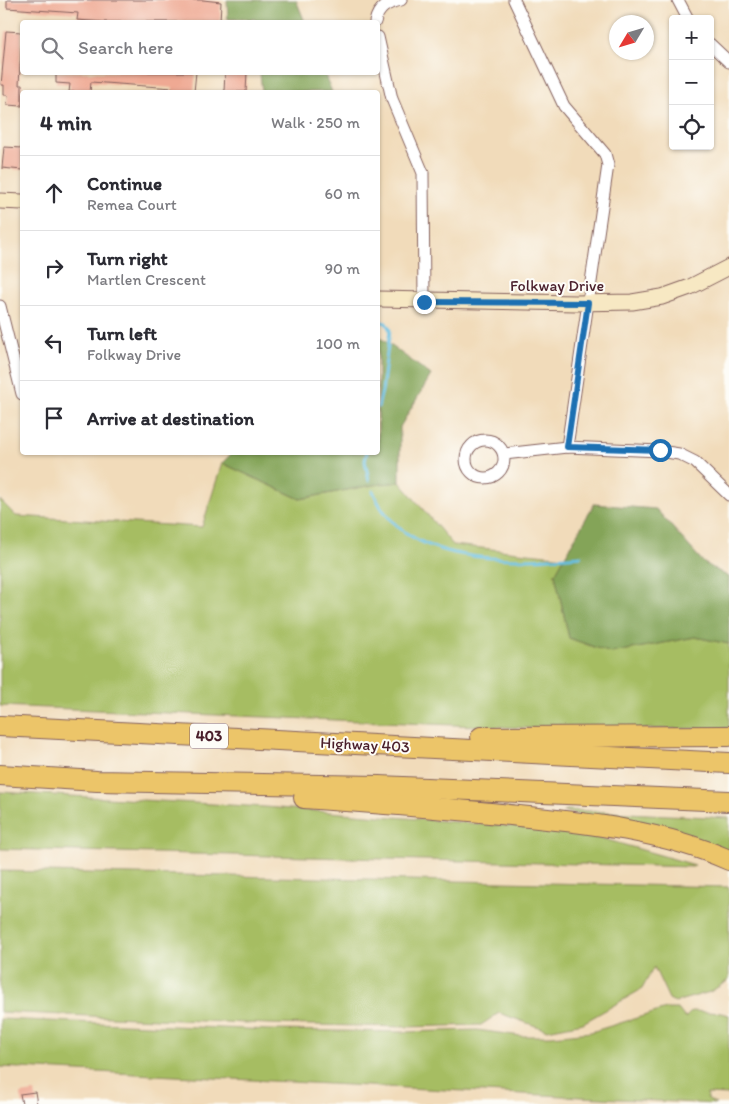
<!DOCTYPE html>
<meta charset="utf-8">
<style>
body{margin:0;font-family:Itim,sans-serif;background:#f7f7f7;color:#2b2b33}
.controls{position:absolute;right:15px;top:15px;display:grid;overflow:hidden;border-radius:5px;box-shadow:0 1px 4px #0004}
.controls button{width:45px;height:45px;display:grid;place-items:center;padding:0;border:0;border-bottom:1px solid #e1e1e2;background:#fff;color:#2b2b33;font:25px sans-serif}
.compass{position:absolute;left:609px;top:15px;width:45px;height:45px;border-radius:50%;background:#fff;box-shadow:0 1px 4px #0004;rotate:232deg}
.stop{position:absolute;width:15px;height:15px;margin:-11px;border:4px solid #1f6fb2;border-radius:50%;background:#fff}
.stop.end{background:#1f6fb2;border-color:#fff;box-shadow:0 1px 5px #0008}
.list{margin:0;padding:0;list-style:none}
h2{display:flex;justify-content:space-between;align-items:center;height:65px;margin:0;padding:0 20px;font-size:21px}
h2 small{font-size:16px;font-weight:400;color:#7c7c81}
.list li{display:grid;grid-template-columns:32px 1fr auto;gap:15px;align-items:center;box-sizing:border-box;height:75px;padding:0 20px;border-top:1px solid #e1e1e2}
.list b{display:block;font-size:19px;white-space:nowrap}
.list p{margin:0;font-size:16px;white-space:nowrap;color:#7c7c81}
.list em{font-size:16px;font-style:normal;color:#7c7c81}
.icon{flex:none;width:28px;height:28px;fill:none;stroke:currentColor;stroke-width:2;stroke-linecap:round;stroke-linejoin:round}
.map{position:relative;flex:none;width:729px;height:1104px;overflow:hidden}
.search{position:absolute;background:#fff;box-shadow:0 1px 4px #0004;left:20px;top:20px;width:360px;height:55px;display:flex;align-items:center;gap:12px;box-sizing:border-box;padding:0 18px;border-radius:5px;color:#7c7c81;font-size:19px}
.panel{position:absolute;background:#fff;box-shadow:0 1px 4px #0004;left:20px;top:90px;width:360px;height:365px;border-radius:5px}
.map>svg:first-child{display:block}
</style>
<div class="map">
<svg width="729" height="1104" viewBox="0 0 729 1104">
<rect width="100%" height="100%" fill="#fdfcf7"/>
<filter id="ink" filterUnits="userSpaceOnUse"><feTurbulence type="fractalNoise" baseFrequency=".02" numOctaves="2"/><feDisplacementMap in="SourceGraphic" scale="10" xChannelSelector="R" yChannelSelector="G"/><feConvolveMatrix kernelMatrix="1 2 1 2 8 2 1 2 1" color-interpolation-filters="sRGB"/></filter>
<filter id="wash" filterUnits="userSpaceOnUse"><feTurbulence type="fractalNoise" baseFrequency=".0096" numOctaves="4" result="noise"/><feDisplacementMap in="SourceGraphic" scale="20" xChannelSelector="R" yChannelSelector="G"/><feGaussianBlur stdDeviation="1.12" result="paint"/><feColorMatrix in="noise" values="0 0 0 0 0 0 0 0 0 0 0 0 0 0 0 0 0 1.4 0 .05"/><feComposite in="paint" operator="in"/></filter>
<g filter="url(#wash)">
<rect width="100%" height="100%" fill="#f1dbba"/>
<g fill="#a6bd62" stroke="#786e46">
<path d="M222 463 300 499 373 485 400 482 453 545 565 557 555 574 569 638 611 653 695 637 729 644V728L573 730 0 706V500L16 516 202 527Z"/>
<path d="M0 792 265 807 521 827 597 837 695 865 693 867 0 849Z"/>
<path d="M567 810 729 818V852L563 811Z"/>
<path d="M0 871 729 887V980L710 992 675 1002 669 999 654 967 642 989 583 1023 547 1030 499 1013 481 1025 405 1027 269 1024 0 1012Z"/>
<path d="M666 1009H678L685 1018 692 1011 722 1013 729 1015V1095L707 1094V1099L716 1104 0 1067V1019L270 1030 404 1032 477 1030 521 1036H551L591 1032Z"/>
</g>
<g fill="#84a458" stroke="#676242">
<path d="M227 0H296L305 22H256L255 19H228Z"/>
<path d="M260 73H324L332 92H262Z"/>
<path d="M378 336 431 375 400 427V482L373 485 300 499 222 463 232 453 378 452Z"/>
<path d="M594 504 656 509 704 563 729 577V644L695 637 611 653 569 638 555 574Z"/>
</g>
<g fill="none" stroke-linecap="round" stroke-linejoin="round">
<g stroke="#66c0e4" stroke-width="3">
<path d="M378 321 386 323 390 330 382 391 378 407"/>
<path d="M367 452 365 461 369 481"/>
<path d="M373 491C403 569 514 561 581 556"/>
</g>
</g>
<g id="blocks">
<g fill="#efa993">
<path d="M7 0H203L221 2 220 22H104L77 20 78 13 7 8Z"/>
<path d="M6 31 22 32 19 85H22V106L7 105 8 95H4V85H1Z"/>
<path d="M56 72H196L194 92H172L173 88 91 82 90 92H69L70 84 56 83Z"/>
<path d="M225 72H247L246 92H224Z"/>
<path d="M4 147 22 148V170L2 168Z"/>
<path d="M35 1092 37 1104H22L20 1094Z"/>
</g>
</g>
</g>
<g filter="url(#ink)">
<use href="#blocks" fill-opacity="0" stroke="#84615d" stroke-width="1"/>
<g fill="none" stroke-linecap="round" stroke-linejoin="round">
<g stroke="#84615d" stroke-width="13">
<g id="street">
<path d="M514 0 564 106 605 154 608 165 567 447"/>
<path d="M678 0 688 19"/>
<path d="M375 22C378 8 387 3 401 0"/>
<path d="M378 37 392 99 423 173 424 302"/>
<path d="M710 44 729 62"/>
<path d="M0 306 22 394"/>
<circle cx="485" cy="459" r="19"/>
<path d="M504 454 567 447 660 451 679 454 695 462 729 495"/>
</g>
</g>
<g stroke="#84615d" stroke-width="17">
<g id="secondary">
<path d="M0 201 22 202"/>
<path d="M378 299 576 303 632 302 662 297 690 287 729 267"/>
</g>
</g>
<g stroke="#84615d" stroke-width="22">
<g id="highway">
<path d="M0 726 729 763"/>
<path d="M481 737 729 736"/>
<path d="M0 775 97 781 379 786 729 801"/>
<path d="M304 798C376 803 447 808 519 816 590 823 663 831 729 860"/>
</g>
</g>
<use href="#street" stroke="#fff" stroke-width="11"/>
<use href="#secondary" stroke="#f7e8c3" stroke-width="15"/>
<use href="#highway" stroke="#ecc569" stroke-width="20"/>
</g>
</g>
<g fill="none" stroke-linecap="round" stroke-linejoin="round" filter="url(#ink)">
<path stroke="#1f6fb2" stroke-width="6" d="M424 302 588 303 567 447 660 450"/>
</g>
<g text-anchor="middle" stroke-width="4" stroke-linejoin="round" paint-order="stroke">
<rect fill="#fdfcf7" stroke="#806168" stroke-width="1" x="190" y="723.5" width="38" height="25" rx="4"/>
<g font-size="15" font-weight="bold" fill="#4a1f2b">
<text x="209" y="741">403</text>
</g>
<g font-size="16" fill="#4a1f2b" stroke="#fdfcf7">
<text x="557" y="291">Folkway Drive</text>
<text transform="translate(365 744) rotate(3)" y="6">Highway 403</text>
</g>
</g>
</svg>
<div class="controls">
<button>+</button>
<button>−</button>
<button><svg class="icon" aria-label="locate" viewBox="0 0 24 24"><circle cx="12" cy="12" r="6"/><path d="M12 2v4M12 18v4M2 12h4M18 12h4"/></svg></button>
</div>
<svg class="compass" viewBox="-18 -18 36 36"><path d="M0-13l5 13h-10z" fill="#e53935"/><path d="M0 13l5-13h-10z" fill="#7c7c81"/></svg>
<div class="stop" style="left:660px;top:450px"></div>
<div class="stop end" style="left:424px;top:302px"></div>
<div class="search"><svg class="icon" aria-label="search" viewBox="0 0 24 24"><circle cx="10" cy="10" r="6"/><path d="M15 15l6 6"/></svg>Search here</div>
<section class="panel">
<h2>4 min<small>Walk · 250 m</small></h2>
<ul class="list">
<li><svg class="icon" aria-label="ahead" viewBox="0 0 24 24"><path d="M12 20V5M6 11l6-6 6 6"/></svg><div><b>Continue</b><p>Remea Court</p></div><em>60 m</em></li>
<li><svg class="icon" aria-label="right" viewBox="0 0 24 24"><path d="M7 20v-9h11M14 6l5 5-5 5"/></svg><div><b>Turn right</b><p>Martlen Crescent</p></div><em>90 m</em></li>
<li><svg class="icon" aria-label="left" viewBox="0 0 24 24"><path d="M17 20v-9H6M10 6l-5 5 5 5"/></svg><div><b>Turn left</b><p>Folkway Drive</p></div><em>100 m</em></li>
<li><svg class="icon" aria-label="arrive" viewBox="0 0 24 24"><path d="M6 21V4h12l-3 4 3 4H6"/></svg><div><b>Arrive at destination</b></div></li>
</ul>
</section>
</div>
